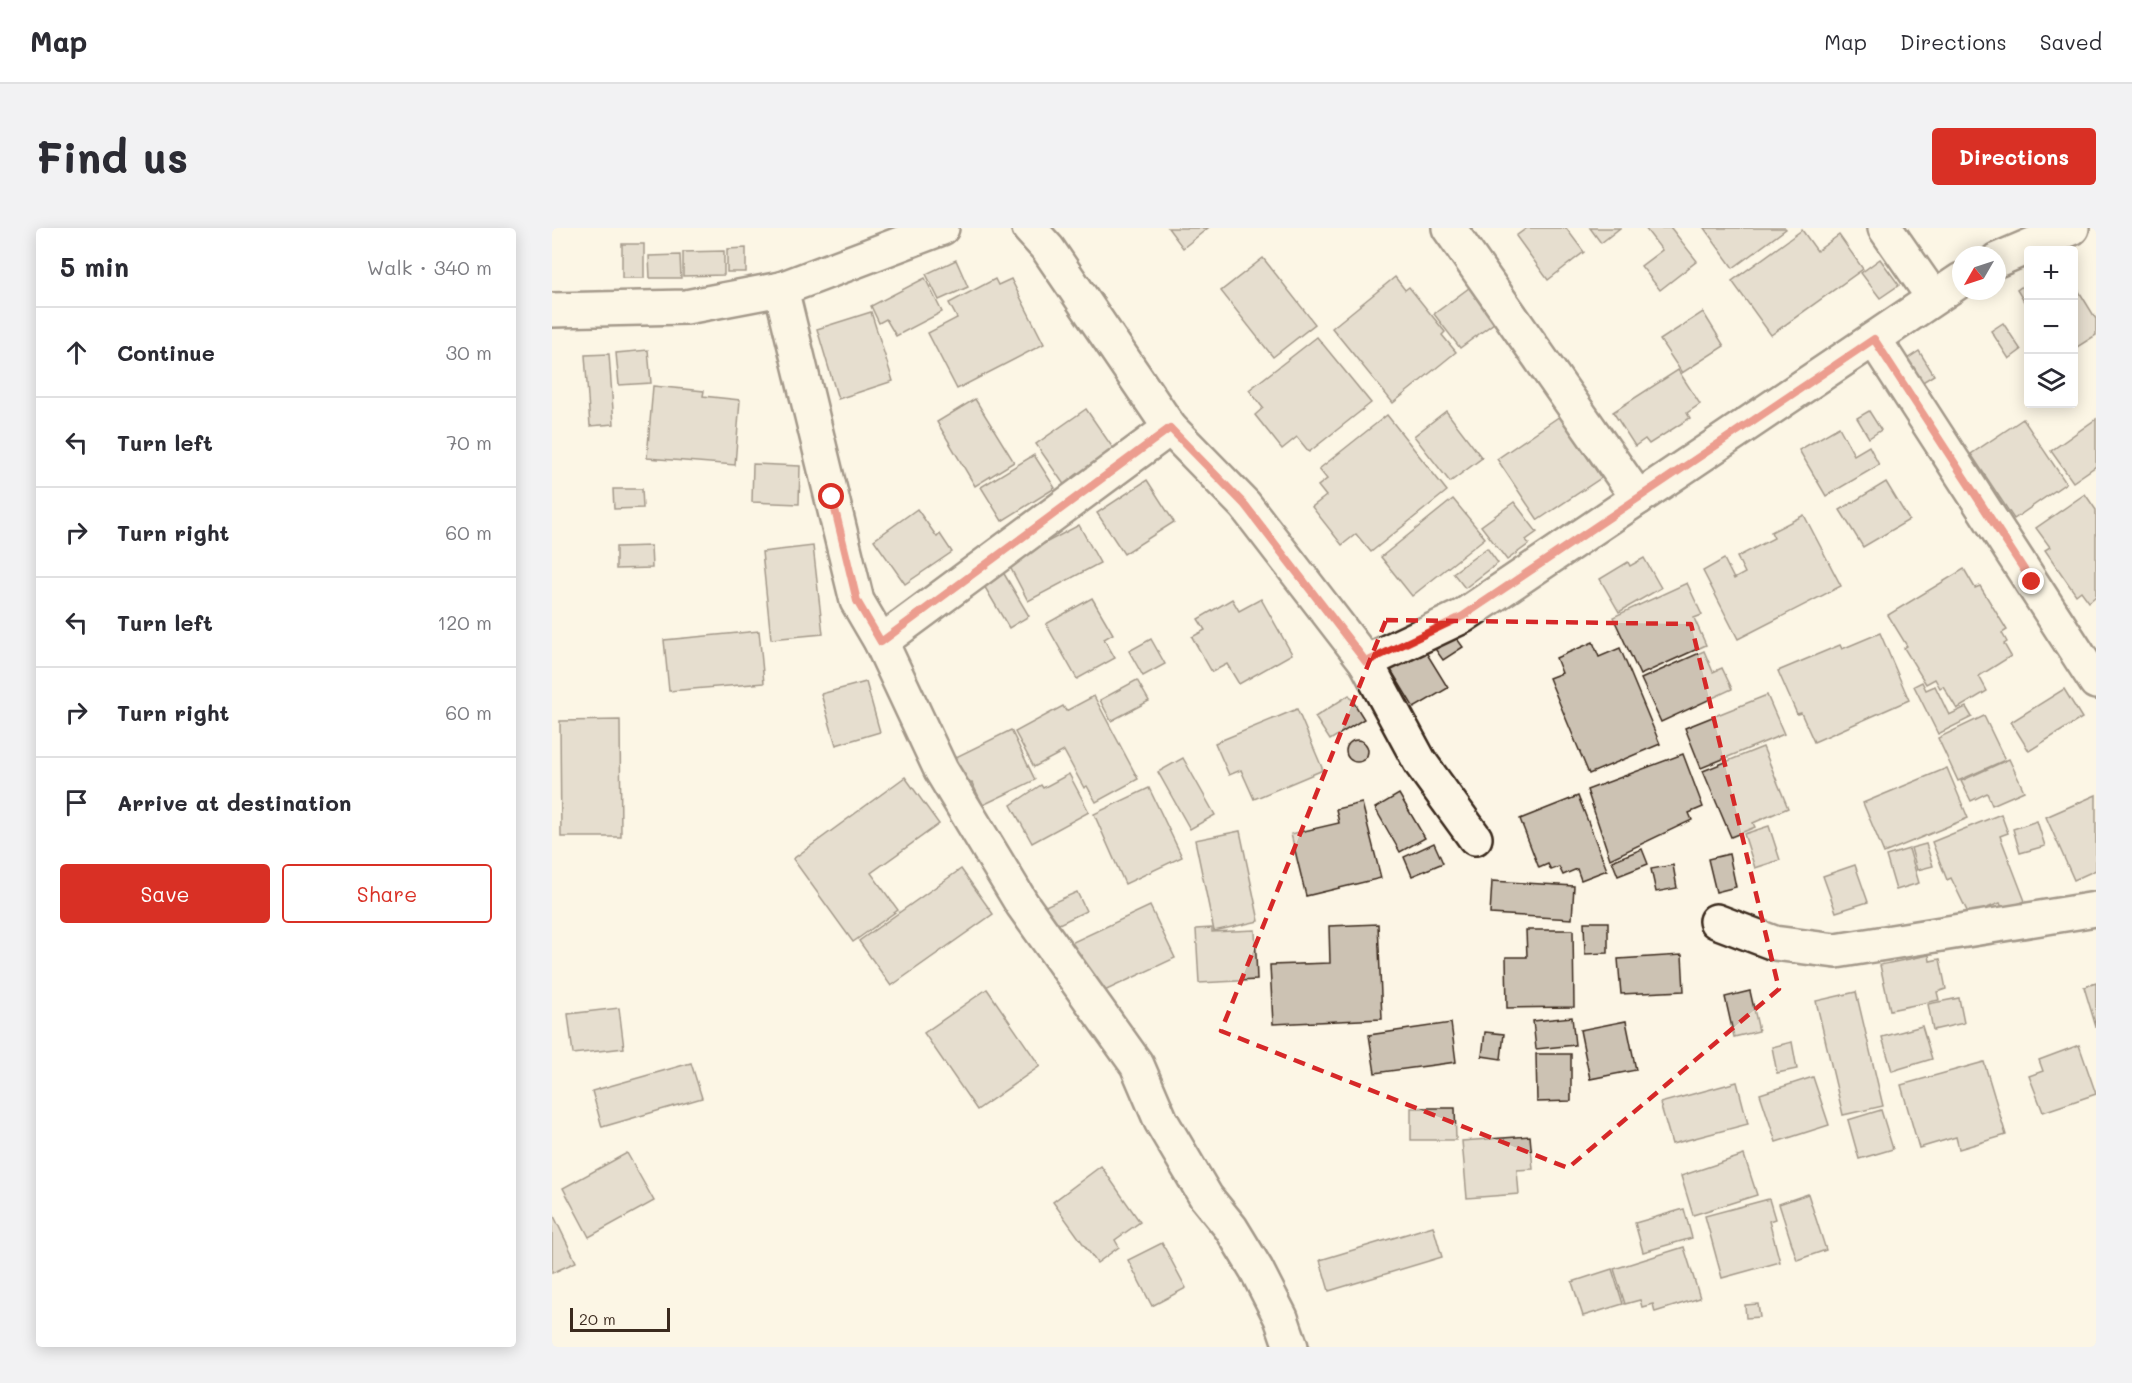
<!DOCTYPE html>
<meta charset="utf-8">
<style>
body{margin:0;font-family:Mali,sans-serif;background:#f2f2f3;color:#2b2b33}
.controls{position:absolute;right:18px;top:18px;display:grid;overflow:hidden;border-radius:6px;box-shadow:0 3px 15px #0003}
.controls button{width:54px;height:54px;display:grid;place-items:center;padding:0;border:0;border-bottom:2px solid #e1e1e2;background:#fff;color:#2b2b33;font:30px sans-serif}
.compass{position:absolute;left:1400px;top:18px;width:54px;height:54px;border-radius:50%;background:#fff;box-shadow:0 3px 15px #0003;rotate:231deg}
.scale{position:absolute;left:18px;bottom:15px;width:100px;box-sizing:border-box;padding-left:6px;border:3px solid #3b2a1e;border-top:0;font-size:16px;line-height:21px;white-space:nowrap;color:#3b2a1e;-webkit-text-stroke:4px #fcf5e5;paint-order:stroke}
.stop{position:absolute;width:18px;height:18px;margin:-14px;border:4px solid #d93025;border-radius:50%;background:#fff}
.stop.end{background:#d93025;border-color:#fff;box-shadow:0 2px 6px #0008}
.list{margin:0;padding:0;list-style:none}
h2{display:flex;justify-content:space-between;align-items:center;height:78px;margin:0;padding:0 24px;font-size:26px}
h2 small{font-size:20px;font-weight:400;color:#7c7c81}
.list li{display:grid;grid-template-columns:39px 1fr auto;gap:18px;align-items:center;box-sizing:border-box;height:90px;padding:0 24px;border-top:2px solid #e1e1e2}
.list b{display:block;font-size:22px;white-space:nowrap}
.list em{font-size:20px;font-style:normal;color:#7c7c81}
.actions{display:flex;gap:12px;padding:18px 24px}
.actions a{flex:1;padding:14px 0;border:2px solid #d93025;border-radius:6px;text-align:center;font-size:21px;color:#d93025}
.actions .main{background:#d93025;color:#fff}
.icon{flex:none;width:33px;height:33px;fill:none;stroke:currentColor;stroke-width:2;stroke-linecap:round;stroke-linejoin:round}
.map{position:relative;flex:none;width:1544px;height:1119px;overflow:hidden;border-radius:6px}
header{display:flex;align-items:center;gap:36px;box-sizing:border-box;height:84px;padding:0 30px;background:#fff;border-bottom:2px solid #e1e1e2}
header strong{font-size:28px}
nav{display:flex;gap:33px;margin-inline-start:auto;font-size:21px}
.intro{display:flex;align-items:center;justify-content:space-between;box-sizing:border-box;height:144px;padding:0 36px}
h1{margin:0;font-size:42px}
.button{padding:15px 27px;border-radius:6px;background:#d93025;color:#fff;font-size:21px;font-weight:700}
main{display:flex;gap:36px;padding:0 36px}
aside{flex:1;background:#fff;border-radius:6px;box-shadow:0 3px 15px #0003}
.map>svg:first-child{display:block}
</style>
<header>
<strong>Map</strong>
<nav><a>Map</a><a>Directions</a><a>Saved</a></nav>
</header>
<div class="intro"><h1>Find us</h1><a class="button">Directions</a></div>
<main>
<aside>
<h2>5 min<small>Walk · 340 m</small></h2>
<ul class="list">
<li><svg class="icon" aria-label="ahead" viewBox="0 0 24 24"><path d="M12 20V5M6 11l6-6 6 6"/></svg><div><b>Continue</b></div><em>30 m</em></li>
<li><svg class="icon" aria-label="left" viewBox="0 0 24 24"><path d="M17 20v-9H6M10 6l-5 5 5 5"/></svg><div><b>Turn left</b></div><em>70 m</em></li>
<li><svg class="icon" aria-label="right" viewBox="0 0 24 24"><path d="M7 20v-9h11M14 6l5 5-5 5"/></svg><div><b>Turn right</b></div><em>60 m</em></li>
<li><svg class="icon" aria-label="left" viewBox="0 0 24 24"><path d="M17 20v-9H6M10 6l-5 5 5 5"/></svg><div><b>Turn left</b></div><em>120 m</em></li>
<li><svg class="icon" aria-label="right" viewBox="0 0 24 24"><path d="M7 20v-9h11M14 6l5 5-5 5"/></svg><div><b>Turn right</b></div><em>60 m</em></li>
<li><svg class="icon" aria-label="arrive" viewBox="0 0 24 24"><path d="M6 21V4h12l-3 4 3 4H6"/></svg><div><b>Arrive at destination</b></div></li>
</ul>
<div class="actions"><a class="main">Save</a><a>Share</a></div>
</aside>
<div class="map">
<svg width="1544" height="1119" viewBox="0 0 1544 1119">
<rect width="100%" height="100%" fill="#fcf5e5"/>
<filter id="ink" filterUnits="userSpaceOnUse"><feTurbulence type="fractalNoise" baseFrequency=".0167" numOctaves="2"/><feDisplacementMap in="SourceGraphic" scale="12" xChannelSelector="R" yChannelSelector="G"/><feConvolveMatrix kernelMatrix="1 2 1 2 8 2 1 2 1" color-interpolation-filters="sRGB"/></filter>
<g filter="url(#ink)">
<g fill="#ccc2b3" stroke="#3b2a1e" stroke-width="1.5">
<path d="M616 0H656L631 20Z"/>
<path d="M975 0H1014L1032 24 996 52 964 8Z"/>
<path d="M1038 0H1068L1049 15Z"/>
<path d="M1093 0H1119L1145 33 1108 62 1089 38 1110 22Z"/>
<path d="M1152 0H1233L1234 1 1181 40Z"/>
<path d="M1250 2 1265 23 1287 7 1311 41 1219 107 1180 53Z"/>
<rect x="70" y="16" width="22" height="34"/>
<path d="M194 20V44H175V21Z"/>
<path d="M172 23V47L131 48V24Z"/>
<path d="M128 27 129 50H98L97 28Z"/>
<path d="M711 30 763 96 721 129 669 63Z"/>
<path d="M1328 31 1347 57 1328 70 1309 45Z"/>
<path d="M404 32 416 59 387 72 374 46Z"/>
<path d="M843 49 853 62 857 59 893 104 890 107 904 124 841 175 780 100Z"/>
<path d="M373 50 390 84 344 108 334 91 327 95 319 78Z"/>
<path d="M443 51 446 57 459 51 492 116 405 161 376 105 405 90 397 75Z"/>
<path d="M925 54 950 89 908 120 882 86Z"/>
<path d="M1476 54V80L1465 62Z"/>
<path d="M1525 60 1544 91V107L1522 121V63Z"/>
<path d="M319 84 341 153 286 171 265 101Z"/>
<path d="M1151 84 1172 118 1130 145 1108 112Z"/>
<path d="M1451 95 1469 122 1457 131 1439 103Z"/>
<path d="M765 109 819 175 757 224 745 209 730 221 703 187 711 180 697 162Z"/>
<path d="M96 122 99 155 67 157 64 125Z"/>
<path d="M1367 123 1382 147 1366 157 1352 133Z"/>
<path d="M57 126 62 196 38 198 33 127Z"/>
<path d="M1126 142 1148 176 1135 185 1138 190 1097 216 1093 211 1083 218 1061 184Z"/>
<path d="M101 158 152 163 151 168 188 172 183 237 95 230Z"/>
<path d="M423 171 462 234 423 258 385 194Z"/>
<path d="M534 181 563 223 513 258 484 216Z"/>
<path d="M894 183 930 230 898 254 862 208Z"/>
<path d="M1317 183 1329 202 1317 210 1305 190Z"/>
<path d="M835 187 895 263 819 324 804 306 790 317 760 279 774 268 766 258 775 251 767 241Z"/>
<path d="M1008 188 1049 250 986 292 945 231Z"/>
<path d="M1471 191 1514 255 1462 291 1419 226Z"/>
<path d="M1544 191V238L1521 254 1499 223Z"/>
<path d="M1287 199 1302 227 1317 218 1327 237 1274 268 1247 222Z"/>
<path d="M482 227 503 260 450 293 429 259Z"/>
<path d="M201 236 248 238 247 276 200 274Z"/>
<path d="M595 252 622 294 572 326 545 285Z"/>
<path d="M1334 254 1357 292 1311 319 1288 282Z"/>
<path d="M61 261H90L91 280 62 281Z"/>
<path d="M1533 266 1544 282V368L1537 374 1529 363 1524 367 1493 322 1498 319 1484 300Z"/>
<path d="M901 271 933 310 860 368 829 329Z"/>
<path d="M962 274 985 304 974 312 977 316 955 332 929 298Z"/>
<path d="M365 281 385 309 388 306 400 324 353 356 322 312Z"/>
<path d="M1252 287 1289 358 1186 411 1151 343 1172 331 1182 351 1193 345 1185 329 1222 310 1219 304Z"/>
<path d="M527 297 548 335 476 373 456 335Z"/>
<path d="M99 318 100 340 64 341V319Z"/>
<path d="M261 318 271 406 219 411 210 324Z"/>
<path d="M935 320 946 335 913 360 901 345Z"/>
<path d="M1092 330 1109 360 1067 384 1048 351 1076 334 1078 338Z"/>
<path d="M448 339 477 388 457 400 428 351Z"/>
<path d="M1412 341 1423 360 1428 358 1455 402 1450 405 1455 414 1452 416 1459 428 1427 448 1435 463 1405 481 1391 458 1388 460 1383 451 1374 456 1352 420 1355 418 1336 387Z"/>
<path d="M1135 355 1150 387 1142 390 1154 417 1088 447 1061 389Z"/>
<path d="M540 370 561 406 552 411 563 430 525 451 494 396Z"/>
<path d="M680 371 687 383 709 371 740 426 687 456 675 436 660 444 640 409 653 402 646 391Z"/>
<path d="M207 403 212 455 117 463 112 412Z"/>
<path d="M900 404 911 419 891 432 881 418Z"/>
<path d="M1328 405 1357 472 1262 514 1249 485 1245 486 1226 443 1288 417 1290 421Z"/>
<path d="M599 411 613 436 591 448 577 423Z"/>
<path d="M1041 414 1047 429 1068 420 1108 516 1037 546 997 450 1010 445 1004 430Z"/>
<path d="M872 421 896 460 862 480 839 442Z"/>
<path d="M1152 423 1161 444 1170 440 1180 461 1109 494 1089 451Z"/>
<path d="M585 452 597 473 559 493 548 472Z"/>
<path d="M314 454 328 504 284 517 269 466Z"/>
<path d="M1370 454 1374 462 1383 458 1397 487 1414 479 1420 489 1386 506 1362 458Z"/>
<path d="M1512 461 1530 490 1477 523 1459 494Z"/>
<path d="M797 467 812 491 778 512 763 489Z"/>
<path d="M1215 467 1232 506 1149 540 1133 500Z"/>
<path d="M542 468 586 551 544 574 535 558 532 560 512 523 482 539 463 504 511 478 514 483Z"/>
<path d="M745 481 771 542 702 571 689 542 677 547 663 515Z"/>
<path d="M1432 488 1453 532 1406 553 1386 510Z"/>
<path d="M68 492 69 609H9L8 493Z"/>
<path d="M459 502 483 552 431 577 420 555 415 557 402 530Z"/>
<circle cx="805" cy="523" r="11"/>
<path d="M1211 519 1236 580 1201 595 1203 599 1179 609 1151 543Z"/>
<path d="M1131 526 1151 579 1137 585 1140 592 1058 631 1035 562Z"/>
<path d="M631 530 663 587 638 601 606 544Z"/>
<path d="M1457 531 1472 563 1440 577 1435 565 1419 573 1409 553Z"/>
<path d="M1395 540 1416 590 1332 625 1311 575Z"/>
<path d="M517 546 537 584 480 615 459 577 489 557 491 560Z"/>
<path d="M353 549 387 596 319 645 346 682 301 714 241 631Z"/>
<path d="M597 560 630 629 573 656 542 586Z"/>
<path d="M847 566 873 610 848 624 823 580Z"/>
<path d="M1544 567V642L1522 652 1494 589Z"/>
<path d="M1026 568 1055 642 1029 652 1025 641 1011 647 1007 639 999 642 996 636 987 640 968 591Z"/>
<path d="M810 575 829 650 754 668 739 606 787 595 784 581Z"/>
<path d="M1449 586 1456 605 1448 608 1473 673 1451 682 1448 675 1417 687 1399 650 1395 652 1380 614Z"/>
<path d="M1485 593 1493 618 1468 625 1461 601Z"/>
<path d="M1217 598 1228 632 1203 640 1192 606Z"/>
<path d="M688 603 707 693 662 703 643 612Z"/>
<path d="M882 615 891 635 860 648 852 629Z"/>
<path d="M1374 616 1381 638 1365 642 1359 620Z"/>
<path d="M1090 621 1096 636 1066 648 1060 633Z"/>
<path d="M1357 621 1367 655 1344 662 1334 628Z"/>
<path d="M1177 626 1184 659 1164 664 1156 631Z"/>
<path d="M1121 637 1125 660 1104 664 1099 641Z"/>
<path d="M1303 637 1316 674 1284 684 1271 648Z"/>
<path d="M409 641 441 686 339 758 307 713Z"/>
<path d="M940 653 1022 658 1020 691 938 686Z"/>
<path d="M525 664 534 683 501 699 491 679Z"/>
<path d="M598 678 623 730 544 767 519 715Z"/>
<path d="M1032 694H1056V725L1033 726Z"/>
<path d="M826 696 830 791 721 796 718 737 778 735 777 698Z"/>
<path d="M660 700V704L703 702 705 752 647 755 644 701Z"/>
<path d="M974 702H1021L1022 779 955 780 954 729H975Z"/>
<path d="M1130 727 1132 763 1069 766 1066 731Z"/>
<path d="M1377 727 1378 733 1388 731 1394 761 1385 764 1387 772 1338 782 1328 737Z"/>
<path d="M1544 755V799L1532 759Z"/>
<path d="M435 761 488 838 425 882 372 805Z"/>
<path d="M1198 763 1207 803 1182 809 1173 769Z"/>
<path d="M1304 764 1331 878 1291 887 1264 773Z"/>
<path d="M1407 770 1412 795 1381 802 1376 776Z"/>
<path d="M67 780 72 820 21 826 16 786Z"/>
<path d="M1020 789 1023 817 984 821 981 793Z"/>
<path d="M1074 793 1084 842 1038 851 1028 802Z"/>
<path d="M899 795 904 834 823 845 817 807Z"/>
<path d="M1370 798 1380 831 1340 843 1330 809Z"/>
<path d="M933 804 952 806 949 831 930 828Z"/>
<path d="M1240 814 1245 841 1225 845 1220 819Z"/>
<path d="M1527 817 1544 866 1491 884 1477 848 1491 843 1487 832Z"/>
<path d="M984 826H1019V873L985 874Z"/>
<path d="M1432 834 1454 907 1407 921 1404 909 1367 920 1349 857Z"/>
<path d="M139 835 150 870 50 899 40 863Z"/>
<path d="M1261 849 1277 897 1224 914 1208 866Z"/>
<path d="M1185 854 1196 896 1120 916 1108 875Z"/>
<path d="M859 880H903L904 912H859Z"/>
<path d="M1329 882 1341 921 1307 931 1296 892Z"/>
<path d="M978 908 981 941 965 942 967 966 915 970 910 913Z"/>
<path d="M75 925 102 973 37 1009 11 960Z"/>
<path d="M1192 927 1205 967 1141 987 1129 948Z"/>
<path d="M549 938 588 994 563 1012 567 1019 545 1035 501 974Z"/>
<path d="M1256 966 1274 1022 1245 1032 1227 976Z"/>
<path d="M1217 971 1223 991 1217 993 1228 1034 1170 1050 1153 988Z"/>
<path d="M1132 981 1140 1010 1091 1024 1083 995Z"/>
<path d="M0 984 24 1034 0 1045Z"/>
<path d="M881 998 890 1029 777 1063 768 1032Z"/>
<path d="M610 1015 634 1060 600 1078 576 1032Z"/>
<path d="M1132 1019 1148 1070 1103 1084 1101 1076 1090 1079 1088 1072 1073 1076 1062 1041Z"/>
<path d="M1060 1041 1071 1076 1031 1088 1020 1054Z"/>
<path d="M1206 1076 1208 1089 1194 1090 1193 1077Z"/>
</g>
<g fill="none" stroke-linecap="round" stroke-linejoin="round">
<g stroke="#3b2a1e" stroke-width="38">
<g id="street">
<path d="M477 0 496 21 618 200 693 277 814 434 911 388 1409 52"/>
<path d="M897 0 1086 270"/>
<path d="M1333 0 1381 69"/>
<path d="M1445 32 1520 0"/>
<path d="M229 61 305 373 329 414 389 542 470 676 585 837 609 893 654 969 679 1000 704 1041 729 1090 739 1119"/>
<path d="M0 82 134 79 229 61 390 0"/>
<path d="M1322 111 1544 454"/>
<path d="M329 414 618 200"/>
<path d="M814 434 868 534 923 610"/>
<path d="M1164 693 1222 715 1284 723 1544 681"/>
</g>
</g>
<use href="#street" stroke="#fcf5e5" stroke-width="33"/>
</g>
</g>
<g fill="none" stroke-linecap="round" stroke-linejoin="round" filter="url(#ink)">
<path stroke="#d93025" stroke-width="8" d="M280 269 305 373 329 414 618 200 693 277 814 434 911 388 1322 111 1480 354"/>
</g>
<path d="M0 0H1544V1119H0ZM834 392 1139 396 1227 761 1016 940 669 803Z" fill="#fcf5e5" fill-opacity=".55" fill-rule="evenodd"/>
<path fill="none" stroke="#d62828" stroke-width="4.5" stroke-dasharray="12 8" stroke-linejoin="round" d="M834 392 1139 396 1227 761 1016 940 669 803Z"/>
</svg>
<div class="controls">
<button>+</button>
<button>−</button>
<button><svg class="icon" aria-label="layers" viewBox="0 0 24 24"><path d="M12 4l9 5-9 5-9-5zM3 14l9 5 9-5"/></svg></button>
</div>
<svg class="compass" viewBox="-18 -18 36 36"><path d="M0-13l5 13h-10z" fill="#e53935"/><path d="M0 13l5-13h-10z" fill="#7c7c81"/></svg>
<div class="scale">20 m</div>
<div class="stop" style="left:280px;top:269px"></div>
<div class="stop end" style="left:1480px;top:354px"></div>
</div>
</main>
